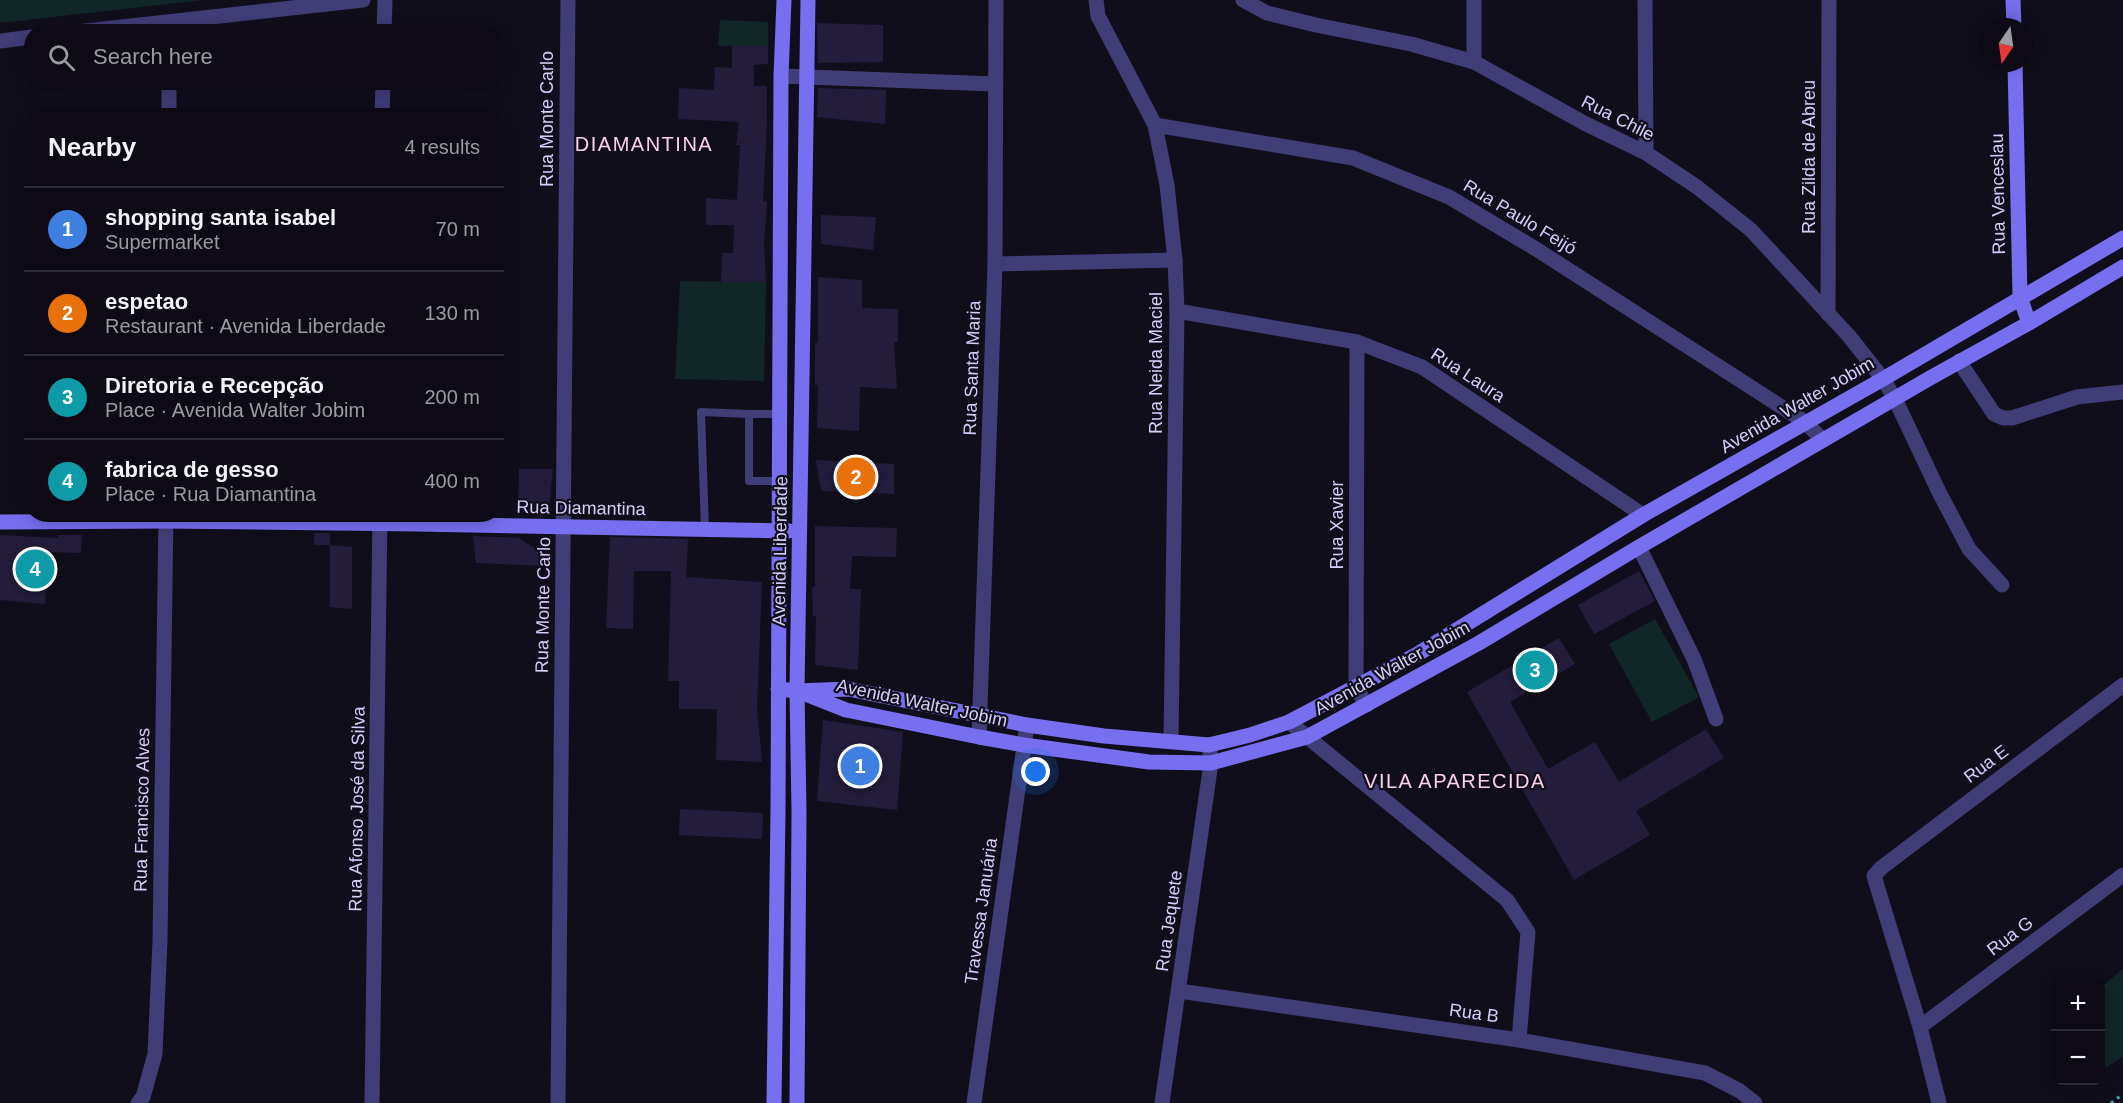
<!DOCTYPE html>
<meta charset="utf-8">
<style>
body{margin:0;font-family:Arial,sans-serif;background:#1b1822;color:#f1f3f6}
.controls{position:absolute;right:18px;bottom:18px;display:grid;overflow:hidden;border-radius:12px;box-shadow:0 3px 15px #0003}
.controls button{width:54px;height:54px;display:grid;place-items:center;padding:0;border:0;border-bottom:2px solid #2d2b34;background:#0d0a15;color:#f1f3f6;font:30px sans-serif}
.compass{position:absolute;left:1979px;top:18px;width:54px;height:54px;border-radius:50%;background:#0d0a15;box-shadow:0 3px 15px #0003;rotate:193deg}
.you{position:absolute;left:1036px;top:772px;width:21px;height:21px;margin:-15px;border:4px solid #fff;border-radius:50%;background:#1a73e8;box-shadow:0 0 0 9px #1a73e833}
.badge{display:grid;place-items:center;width:39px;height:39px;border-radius:50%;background:#7c3aed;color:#fff;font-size:20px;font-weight:700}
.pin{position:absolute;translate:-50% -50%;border:3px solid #fff;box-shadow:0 2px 6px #0006}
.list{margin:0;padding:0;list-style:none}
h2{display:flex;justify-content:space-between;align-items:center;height:78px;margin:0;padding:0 24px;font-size:26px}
h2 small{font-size:20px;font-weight:400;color:#9a9aa0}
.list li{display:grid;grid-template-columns:39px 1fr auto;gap:18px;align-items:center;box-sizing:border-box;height:84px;padding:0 24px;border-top:2px solid #2d2b34}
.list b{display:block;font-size:22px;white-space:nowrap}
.list p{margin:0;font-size:20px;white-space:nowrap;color:#9a9aa0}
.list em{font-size:20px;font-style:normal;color:#9a9aa0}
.icon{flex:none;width:33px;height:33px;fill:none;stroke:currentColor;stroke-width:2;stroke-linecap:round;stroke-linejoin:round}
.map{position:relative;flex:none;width:2123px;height:1103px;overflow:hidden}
.search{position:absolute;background:#0d0a15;box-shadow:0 3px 15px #0003;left:24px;top:24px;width:480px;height:66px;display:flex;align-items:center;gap:15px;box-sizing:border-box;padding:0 21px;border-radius:24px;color:#9a9aa0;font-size:22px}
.panel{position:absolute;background:#0d0a15;box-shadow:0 3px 15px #0003;left:24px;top:108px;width:480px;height:414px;border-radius:24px}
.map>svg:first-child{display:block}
</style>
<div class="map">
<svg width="2123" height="1103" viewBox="0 0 2123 1103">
<rect width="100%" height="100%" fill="#110e1c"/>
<g fill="#112626">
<path d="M0 0H203L0 23Z"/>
<path d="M720 20 768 22V46H718Z"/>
<path d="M680 281 766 282 764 381 675 379Z"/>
<path d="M1655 619 1699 697 1652 722 1609 644Z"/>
<path d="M2123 969V1056L2101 1071V987Z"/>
</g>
<g fill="#231c3b">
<path d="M817 23 883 25V62L818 63Z"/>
<path d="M732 46H768V64L754 65V86H767V123L763 201 767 202 764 243 766 282H721L722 253H733L734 225H706V198L737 200 740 145H736L739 122 678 119 679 88 714 90 715 67 732 68Z"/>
<path d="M818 88 886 90 885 124 817 117Z"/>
<path d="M821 215 876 217 873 250 821 244Z"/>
<path d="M818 277 862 280V308L898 309V342H894L897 389 860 387 859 431 817 428 818 385H815V343H818Z"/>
<path d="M816 460 894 464V494L821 491Z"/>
<path d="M519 469H553L549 508 518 507Z"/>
<path d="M815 526 897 528 896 557 852 556 850 589H861L858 670 815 665 816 616H813L812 587H815Z"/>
<rect x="314" y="533" width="16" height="12"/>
<path d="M0 535 58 538V535H82L81 553 49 552 45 604 0 600Z"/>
<path d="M473 536 519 538 548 557 546 566 476 563Z"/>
<path d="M610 537 688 539 686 577 762 582 757 709 762 762 716 760 717 709H679V681H668L671 571H634L633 629 606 628Z"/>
<path d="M330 545 352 547V609L330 607Z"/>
<path d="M1639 571 1655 601 1594 634 1578 605Z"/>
<path d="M1559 638 1575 664 1510 702 1548 769 1595 742 1619 782 1706 729 1724 758 1636 811 1650 835 1574 880 1467 692Z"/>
<path d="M823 720 903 732 897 810 817 801Z"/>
<path d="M680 809 763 813 762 839 679 835Z"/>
</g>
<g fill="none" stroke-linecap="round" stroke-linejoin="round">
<path stroke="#39a3a1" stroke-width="3" stroke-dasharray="3 4.5" stroke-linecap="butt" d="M2111 1103 2123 1094"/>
<g stroke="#413d77" stroke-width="8">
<path d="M779 481H749V414H780"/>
<path d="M705 529 701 412 749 414"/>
</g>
<g stroke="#413d77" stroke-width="15">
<path d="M1096 0 1098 16 1155 125 1167 185 1175 260 1177 311 1171 741"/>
<path d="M1243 0 1267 13 1316 25 1411 44 1474 62 1586 124 1646 153 1697 187 1751 230 1849 336 1883 379 1895 399 1939 492 1969 549 2002 585"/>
<path d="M1645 0 1646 153"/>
<path d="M77 32 363 0"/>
<path d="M384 32 385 0"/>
<path d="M0 41 32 37"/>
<path d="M1474 62V0"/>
<path d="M781 76 995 84"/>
<path d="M169 116V82"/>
<path d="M382 116 383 82"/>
<path d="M1155 125 1353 158 1449 197 1536 249 1805 422 1823 440"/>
<path d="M995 264 1175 260"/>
<path d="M1177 311 1357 342 1422 367 1643 515"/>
<path d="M1828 314 1829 0"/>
<path d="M1357 342 1356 688 1367 705"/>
<path d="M1959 361 1994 414 2003 418H2012L2077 397 2123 392"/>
<path d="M1639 547 1694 659 1716 719"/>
<path d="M1289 722 1507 900 1528 932 1519 1040"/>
<path d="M979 737 995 264 996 0"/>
<path d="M1179 991 1519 1040 1705 1073 1740 1091 1755 1103"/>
<path d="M1920 1027 2123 875"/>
<path d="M138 1103 143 1097 155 1054 160 941 166 514"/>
<path d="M372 1103 380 514"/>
<path d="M558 1103 568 0"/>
<path d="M974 1103 1027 725"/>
<path d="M1162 1103 1211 763 1209 745"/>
<path d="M1939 1103 1920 1027 1874 876 1881 868 2123 685"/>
</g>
<g stroke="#776ff0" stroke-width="15">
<path d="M2013 0 2014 27"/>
<path d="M2015 63 2020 297 2029 323"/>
<path d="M0 522 165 521 417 524 789 531"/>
<path d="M778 689 797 691 848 689 1027 725 1104 736 1209 745 1250 735 1289 722 1416 655 1643 515 1883 379 2123 238"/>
<path d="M803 693 846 710 979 737 1024 745 1149 762 1211 763 1307 737 1479 643 1639 547 1930 378 2029 323 2123 267"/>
<path d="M774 1103 778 811 781 76 784 0"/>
<path d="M797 1103 799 812 797 691 808 0"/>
</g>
</g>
<g text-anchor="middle" stroke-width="4.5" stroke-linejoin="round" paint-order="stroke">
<g font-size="18" fill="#d5cefa" stroke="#110e1c">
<text transform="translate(1618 118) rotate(27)" y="6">Rua Chile</text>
<text transform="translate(547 119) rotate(-90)" y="6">Rua Monte Carlo</text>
<text transform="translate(1809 157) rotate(-90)" y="6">Rua Zilda de Abreu</text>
<text transform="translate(1998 194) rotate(-91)" y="6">Rua Venceslau</text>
<text transform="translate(1520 217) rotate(31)" y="6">Rua Paulo Feijó</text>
<text transform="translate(1156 363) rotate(-90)" y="6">Rua Neida Maciel</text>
<text transform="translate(972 368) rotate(-88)" y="6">Rua Santa Maria</text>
<text transform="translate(1468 375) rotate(33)" y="6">Rua Laura</text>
<text transform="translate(1797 405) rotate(-30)" y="6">Avenida Walter Jobim</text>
<text transform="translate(581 508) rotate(1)" y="6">Rua Diamantina</text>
<text transform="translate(1337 525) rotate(-90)" y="6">Rua Xavier</text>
<text transform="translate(780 551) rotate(-89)" y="6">Avenida Liberdade</text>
<text transform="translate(543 605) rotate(-89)" y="6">Rua Monte Carlo</text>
<text transform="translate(1392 668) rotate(-29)" y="6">Avenida Walter Jobim</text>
<text transform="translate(922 703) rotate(12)" y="6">Avenida Walter Jobim</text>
<text transform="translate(1986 764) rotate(-37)" y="6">Rua E</text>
<text transform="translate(357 809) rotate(-89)" y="6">Rua Afonso José da Silva</text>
<text transform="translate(142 810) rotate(-89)" y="6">Rua Francisco Alves</text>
<text transform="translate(981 911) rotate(-82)" y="6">Travessa Januária</text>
<text transform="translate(1169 921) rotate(-82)" y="6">Rua Jequete</text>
<text transform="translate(2010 936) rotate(-37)" y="6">Rua G</text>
<text transform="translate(1474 1013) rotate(8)" y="6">Rua B</text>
</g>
<g font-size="20" letter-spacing="1.5" fill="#fad0e9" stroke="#110e1c">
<text x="644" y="151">DIAMANTINA</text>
<text x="1455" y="788">VILA APARECIDA</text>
</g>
</g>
</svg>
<div class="controls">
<button>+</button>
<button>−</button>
</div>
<svg class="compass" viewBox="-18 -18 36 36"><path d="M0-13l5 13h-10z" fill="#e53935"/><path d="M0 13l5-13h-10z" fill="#9a9aa0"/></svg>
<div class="you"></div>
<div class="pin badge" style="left:860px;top:766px;background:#3f7fe0">1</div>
<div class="pin badge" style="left:856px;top:477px;background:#e8710a">2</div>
<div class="pin badge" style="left:1535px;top:670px;background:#0f9aa8">3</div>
<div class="pin badge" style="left:35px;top:569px;background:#0f9aa8">4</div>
<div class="search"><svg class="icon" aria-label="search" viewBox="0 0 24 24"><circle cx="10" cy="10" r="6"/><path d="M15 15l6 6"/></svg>Search here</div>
<section class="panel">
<h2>Nearby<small>4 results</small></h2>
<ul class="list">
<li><span class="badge" style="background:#3f7fe0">1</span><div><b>shopping santa isabel</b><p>Supermarket</p></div><em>70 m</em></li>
<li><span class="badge" style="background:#e8710a">2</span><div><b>espetao</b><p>Restaurant · Avenida Liberdade</p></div><em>130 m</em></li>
<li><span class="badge" style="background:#0f9aa8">3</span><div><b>Diretoria e Recepção</b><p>Place · Avenida Walter Jobim</p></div><em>200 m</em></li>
<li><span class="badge" style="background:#0f9aa8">4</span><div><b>fabrica de gesso</b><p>Place · Rua Diamantina</p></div><em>400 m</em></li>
</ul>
</section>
</div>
